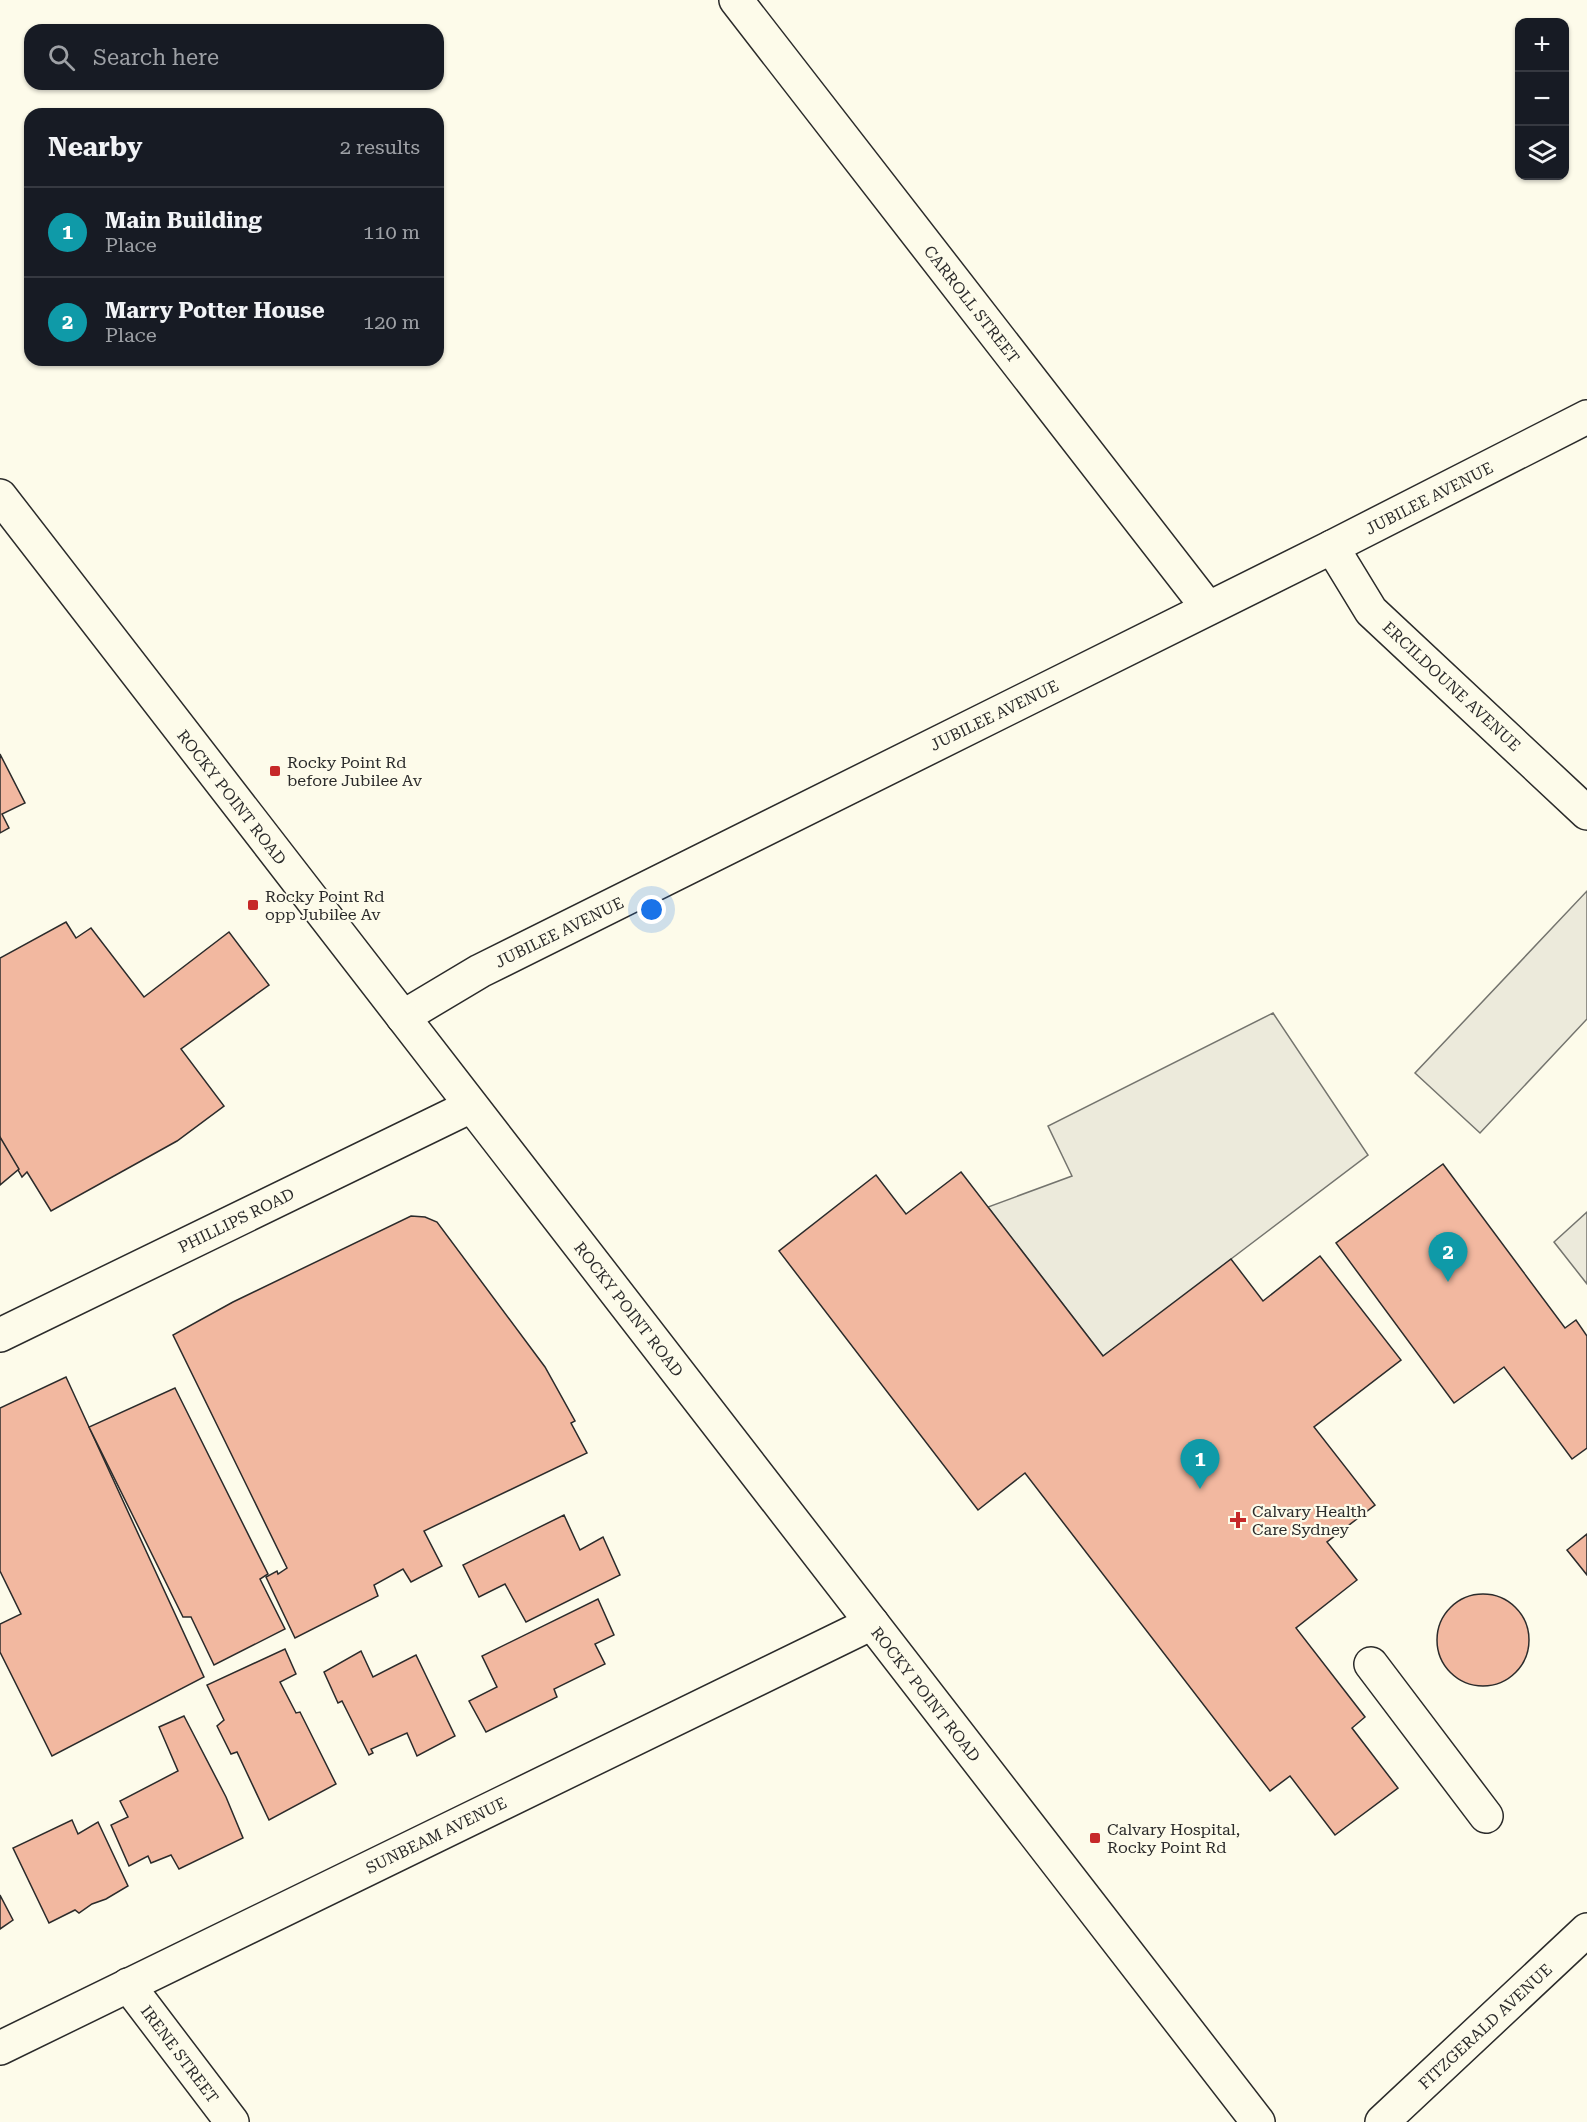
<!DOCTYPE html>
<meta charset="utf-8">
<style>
body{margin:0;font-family:"Roboto Serif",serif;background:#20242c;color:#f1f3f6}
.controls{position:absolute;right:18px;top:18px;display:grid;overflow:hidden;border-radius:12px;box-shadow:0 2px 4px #0004}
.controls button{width:54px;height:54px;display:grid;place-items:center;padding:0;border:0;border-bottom:2px solid #363941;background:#171b24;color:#f1f3f6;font:30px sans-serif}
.you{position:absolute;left:652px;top:910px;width:21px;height:21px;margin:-15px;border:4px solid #fff;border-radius:50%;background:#1a73e8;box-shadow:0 0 0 9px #1a73e833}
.badge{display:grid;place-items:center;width:39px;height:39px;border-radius:50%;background:#c62828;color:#fff;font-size:20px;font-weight:700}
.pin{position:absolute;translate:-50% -50px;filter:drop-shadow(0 2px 3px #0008)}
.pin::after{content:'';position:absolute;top:32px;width:21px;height:18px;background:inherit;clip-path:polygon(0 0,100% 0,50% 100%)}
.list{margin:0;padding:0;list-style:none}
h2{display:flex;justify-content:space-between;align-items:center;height:78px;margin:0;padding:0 24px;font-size:26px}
h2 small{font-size:20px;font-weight:400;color:#9ea1a6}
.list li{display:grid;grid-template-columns:39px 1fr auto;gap:18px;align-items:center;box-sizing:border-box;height:90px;padding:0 24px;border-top:2px solid #363941}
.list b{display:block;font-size:22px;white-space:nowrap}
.list p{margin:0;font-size:20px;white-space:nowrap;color:#9ea1a6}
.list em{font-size:20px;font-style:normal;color:#9ea1a6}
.icon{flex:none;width:33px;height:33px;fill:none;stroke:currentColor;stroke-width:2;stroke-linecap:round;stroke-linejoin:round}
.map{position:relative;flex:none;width:1587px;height:2122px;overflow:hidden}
.search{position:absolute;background:#171b24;box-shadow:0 2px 4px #0004;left:24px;top:24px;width:420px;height:66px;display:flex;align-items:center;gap:15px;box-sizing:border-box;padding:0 21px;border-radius:18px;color:#9ea1a6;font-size:22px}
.panel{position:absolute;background:#171b24;box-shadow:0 2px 4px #0004;left:24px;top:108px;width:420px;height:258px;border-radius:18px}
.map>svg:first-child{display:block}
</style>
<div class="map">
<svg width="1587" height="2122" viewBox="0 0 1587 2122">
<rect width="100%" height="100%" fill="#fdfbea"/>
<g fill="#eceadb" stroke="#74746e" stroke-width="1.5">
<path d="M1587 891V1019L1480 1133 1415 1073Z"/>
<path d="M1273 1013 1368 1155 1231 1259 1184 1298 1103 1356 988 1207 1072 1176 1048 1126Z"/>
<path d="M1587 1212V1284L1554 1242Z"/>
</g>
<g fill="#f2b8a0" stroke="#2b2b2b" stroke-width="1.5">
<path d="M0 754 25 803 2 814 9 828 0 833Z"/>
<path d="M66 922 76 938 91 928 144 997 229 932 269 985 181 1049 224 1106 177 1141 51 1211 27 1172 22 1177 0 1138V958Z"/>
<path d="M0 1137 19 1169 0 1185Z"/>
<path d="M1443 1164 1565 1328 1576 1320 1587 1336V1448L1572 1459 1504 1367 1454 1403 1336 1243Z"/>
<path d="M961 1172 1103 1356 1231 1259 1263 1301 1320 1256 1401 1360 1314 1427 1375 1505 1327 1542 1357 1580 1296 1628 1365 1717 1352 1728 1398 1788 1335 1835 1290 1776 1270 1791 1025 1473 978 1510 779 1251 876 1175 906 1214Z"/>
<path d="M411 1216 425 1217 437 1222 545 1367 575 1421 571 1423 587 1453 424 1531 442 1566 411 1582 403 1569 374 1585 378 1596 295 1638 266 1577 277 1571 278 1574 287 1568 173 1335 233 1302Z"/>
<path d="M66 1377 204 1677 52 1756 0 1652V1624L21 1614 0 1571V1408Z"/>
<path d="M175 1388 268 1574 260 1579 285 1629 214 1665 191 1617H183L89 1427Z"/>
<path d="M564 1515 580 1550 603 1537 620 1575 526 1622 505 1584 479 1597 463 1565Z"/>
<path d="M1587 1534V1575L1567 1550Z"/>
<circle cx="1483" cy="1640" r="46"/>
<path d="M598 1599 614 1635 595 1644 605 1664 554 1689 557 1697 486 1732 469 1701 497 1687 482 1656Z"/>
<path d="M285 1649 296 1674 280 1682 296 1713 300 1712 336 1784 269 1820 237 1752 231 1754 217 1726 224 1720 207 1685Z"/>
<path d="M361 1651 373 1677 416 1655 455 1736 417 1756 407 1733 371 1749 373 1753 369 1755 342 1701 338 1703 324 1672Z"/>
<path d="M184 1716 226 1797 243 1838 179 1869 171 1855 151 1863 148 1856 129 1866 111 1825 128 1817 120 1801 178 1771 159 1727Z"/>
<path d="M72 1820 78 1834 98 1822 128 1886 106 1899 92 1904 79 1913 75 1910 49 1923 13 1848Z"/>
<path d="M0 1895 13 1920 0 1929Z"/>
</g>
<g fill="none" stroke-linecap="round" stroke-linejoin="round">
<g stroke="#2b2b2b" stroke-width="36">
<g id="minor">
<path d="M736 0 1208 608"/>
<path d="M1332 547 1371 611 1587 813"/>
<path d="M403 1017 480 971 1332 547 1587 417"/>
<path d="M0 1335 471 1106"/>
<path d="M1371 1664 1486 1816"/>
<path d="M128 1985 232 2122"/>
<path d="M0 2048 872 1623"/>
<path d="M1382 2122 1587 1930"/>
</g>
</g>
<g stroke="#2b2b2b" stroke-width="36">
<path id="major" d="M0 496 1258 2122"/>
</g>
<use href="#minor" stroke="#fdfbea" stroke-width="33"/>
<use href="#major" stroke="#fdfbea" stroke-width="33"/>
</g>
<g fill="#c62828" stroke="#fdfbea" stroke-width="2">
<rect x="269" y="765" width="12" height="12" rx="3"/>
<rect x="247" y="899" width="12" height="12" rx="3"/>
<path d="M1235 1511h6v6h6v6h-6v6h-6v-6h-6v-6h6z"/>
<rect x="1089" y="1832" width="12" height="12" rx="3"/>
</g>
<g text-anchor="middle" stroke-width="4.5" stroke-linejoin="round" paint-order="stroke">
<g font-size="16" fill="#2b2b2b" stroke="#fdfbea">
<text transform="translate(972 304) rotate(52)" y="6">CARROLL STREET</text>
<text transform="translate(1429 498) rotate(-27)" y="6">JUBILEE AVENUE</text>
<text transform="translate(1452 686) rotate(43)" y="6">ERCILDOUNE AVENUE</text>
<text transform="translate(994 715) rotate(-26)" y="6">JUBILEE AVENUE</text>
<text transform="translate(232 797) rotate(52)" y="6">ROCKY POINT ROAD</text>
<text transform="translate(559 932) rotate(-26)" y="6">JUBILEE AVENUE</text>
<text transform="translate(236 1220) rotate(-26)" y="6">PHILLIPS ROAD</text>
<text transform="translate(629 1309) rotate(52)" y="6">ROCKY POINT ROAD</text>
<text transform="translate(926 1694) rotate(52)" y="6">ROCKY POINT ROAD</text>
<text transform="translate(436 1835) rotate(-26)" y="6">SUNBEAM AVENUE</text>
<text transform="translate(1485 2026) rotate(-43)" y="6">FITZGERALD AVENUE</text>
<text transform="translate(180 2054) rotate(53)" y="6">IRENE STREET</text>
</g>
<g font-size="16" fill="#2b2b2b" stroke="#fdfbea" text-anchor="start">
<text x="287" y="768">Rocky Point Rd<tspan x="287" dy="18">before Jubilee Av</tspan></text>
<text x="265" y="902">Rocky Point Rd<tspan x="265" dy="18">opp Jubilee Av</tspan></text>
<text x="1252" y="1517">Calvary Health<tspan x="1252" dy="18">Care Sydney</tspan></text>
<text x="1107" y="1835">Calvary Hospital,<tspan x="1107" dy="18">Rocky Point Rd</tspan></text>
</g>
</g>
</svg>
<div class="controls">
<button>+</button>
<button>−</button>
<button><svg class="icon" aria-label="layers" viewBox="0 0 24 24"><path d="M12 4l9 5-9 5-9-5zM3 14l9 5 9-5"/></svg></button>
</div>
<div class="you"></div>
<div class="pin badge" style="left:1200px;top:1489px;background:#0f9aa8">1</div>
<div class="pin badge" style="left:1448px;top:1282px;background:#0f9aa8">2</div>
<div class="search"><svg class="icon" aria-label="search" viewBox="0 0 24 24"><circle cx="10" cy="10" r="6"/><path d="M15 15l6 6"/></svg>Search here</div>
<section class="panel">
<h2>Nearby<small>2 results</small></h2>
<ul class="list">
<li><span class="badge" style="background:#0f9aa8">1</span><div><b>Main Building</b><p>Place</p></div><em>110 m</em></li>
<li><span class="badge" style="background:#0f9aa8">2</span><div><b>Marry Potter House</b><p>Place</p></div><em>120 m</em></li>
</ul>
</section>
</div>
